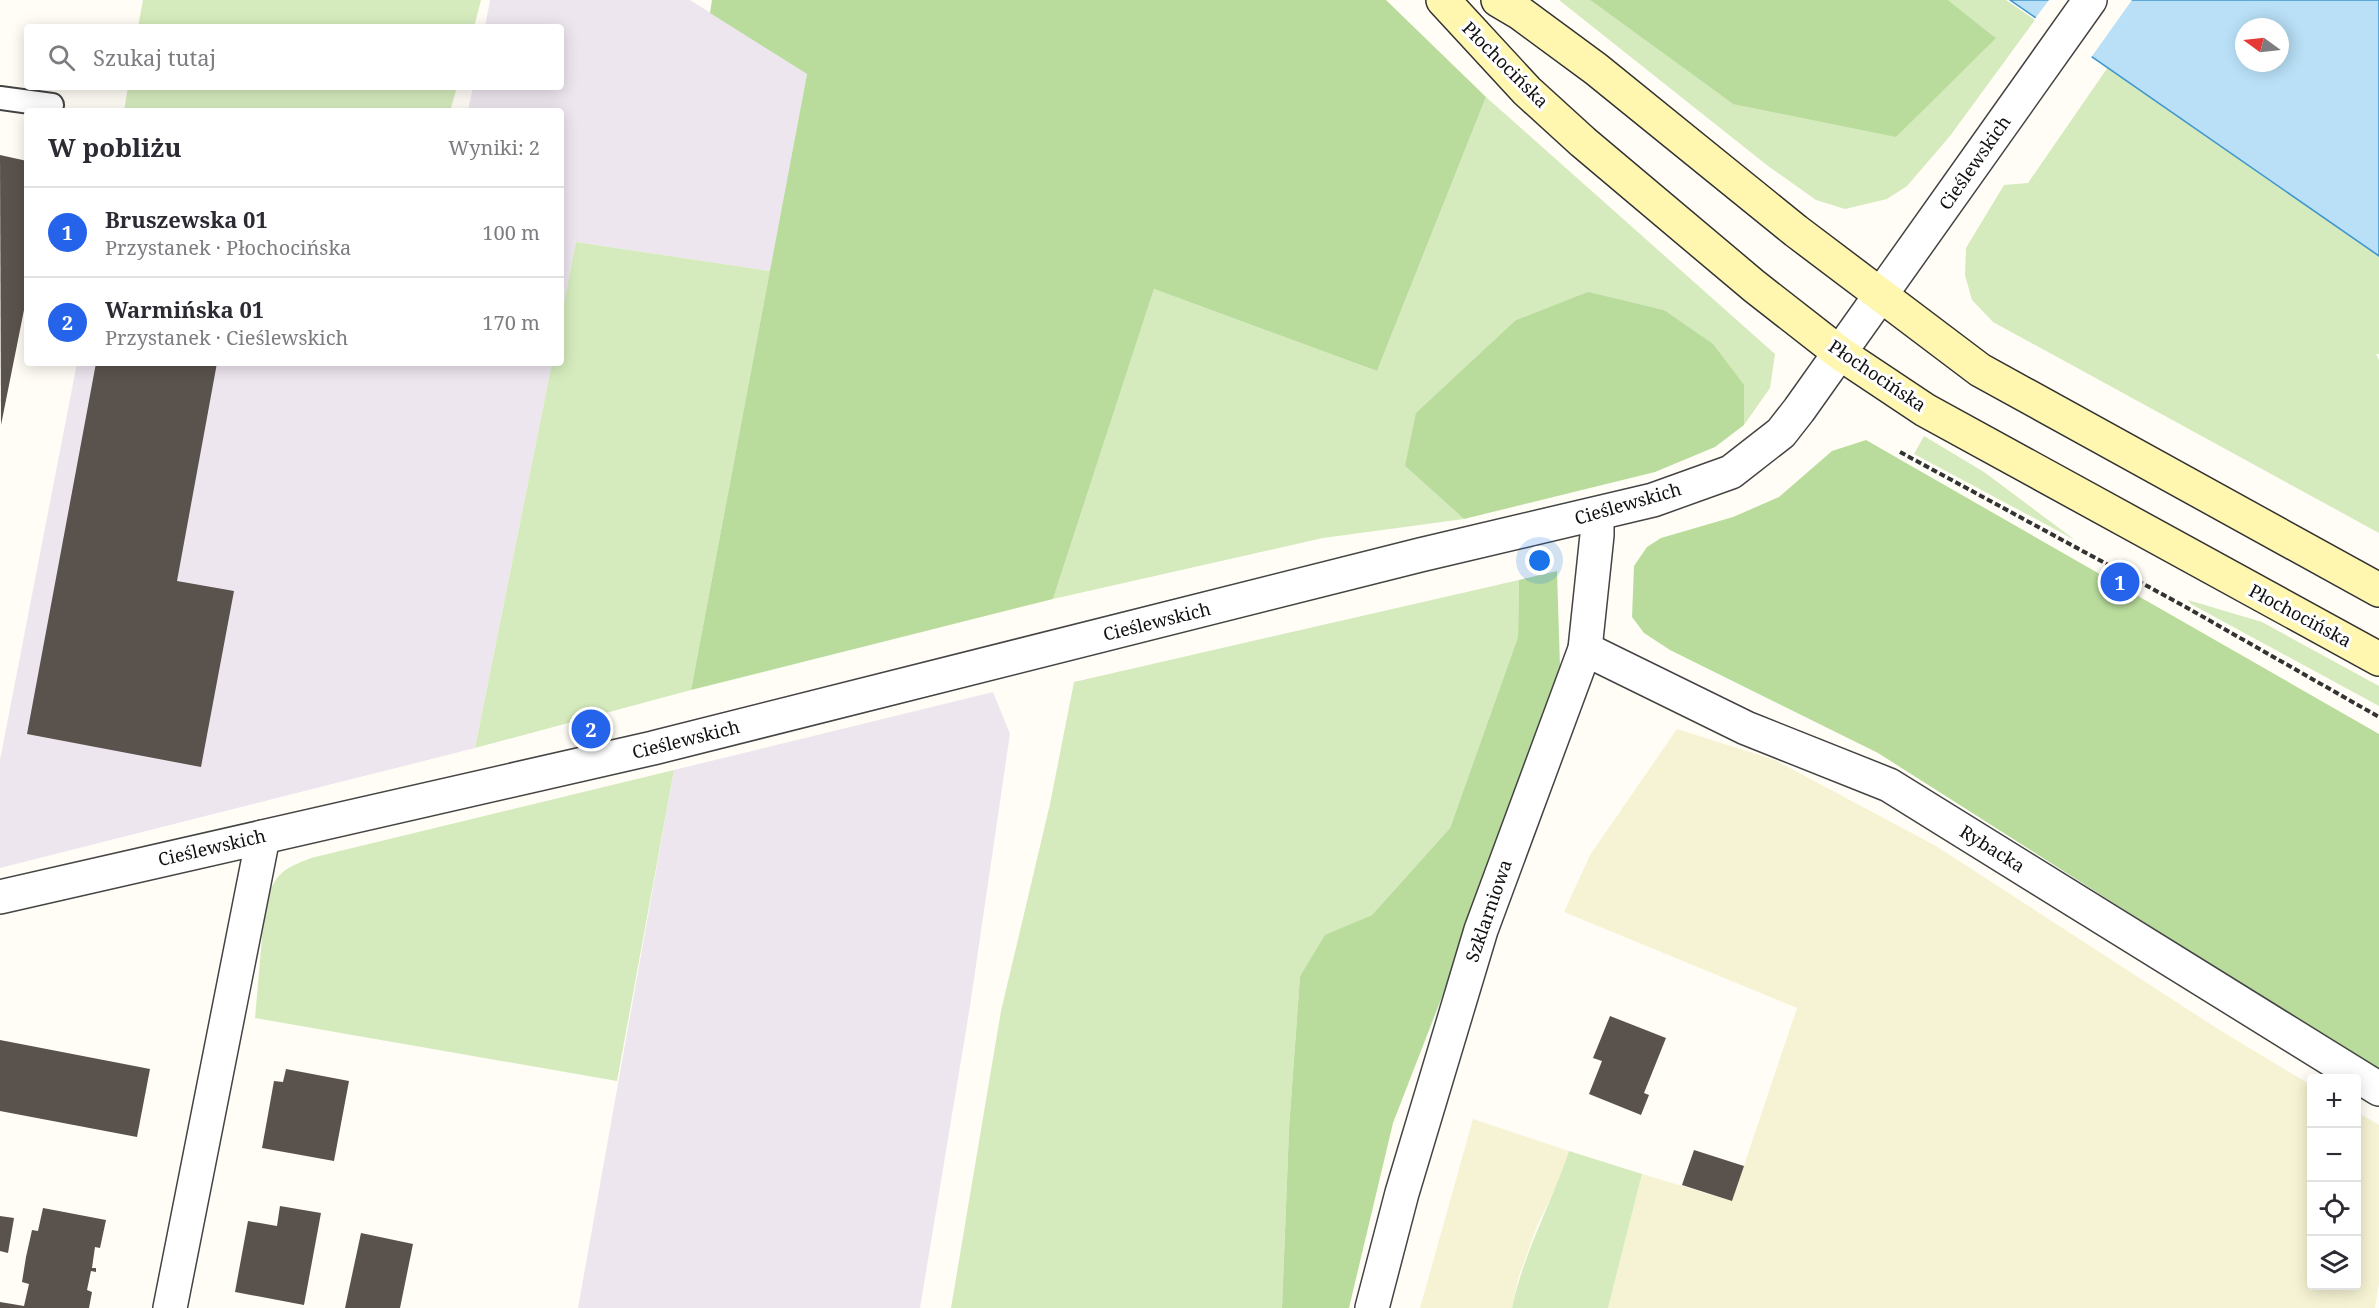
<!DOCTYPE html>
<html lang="pl">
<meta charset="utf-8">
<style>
body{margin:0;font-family:"Noto Serif",serif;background:#f2f2f3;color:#2b2b33}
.controls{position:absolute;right:18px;bottom:18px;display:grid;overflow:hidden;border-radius:6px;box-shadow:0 3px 15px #0003}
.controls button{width:54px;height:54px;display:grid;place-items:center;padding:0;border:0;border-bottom:2px solid #e1e1e2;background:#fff;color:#2b2b33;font:30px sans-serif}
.compass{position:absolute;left:2235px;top:18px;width:54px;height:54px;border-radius:50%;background:#fff;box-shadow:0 3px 15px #0003;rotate:285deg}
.you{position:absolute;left:1540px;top:561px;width:21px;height:21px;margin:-15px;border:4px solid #fff;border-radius:50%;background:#1a73e8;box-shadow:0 0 0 9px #1a73e833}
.badge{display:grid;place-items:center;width:39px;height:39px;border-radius:50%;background:#2563eb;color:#fff;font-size:20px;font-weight:700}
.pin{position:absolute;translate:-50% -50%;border:3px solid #fff;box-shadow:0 2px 6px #0006}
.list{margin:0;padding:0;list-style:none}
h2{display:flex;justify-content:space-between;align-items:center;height:78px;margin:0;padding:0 24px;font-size:26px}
h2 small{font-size:20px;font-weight:400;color:#7c7c81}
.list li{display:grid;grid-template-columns:39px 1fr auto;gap:18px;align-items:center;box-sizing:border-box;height:90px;padding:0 24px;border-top:2px solid #e1e1e2}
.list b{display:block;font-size:22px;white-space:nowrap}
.list p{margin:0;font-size:20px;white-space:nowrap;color:#7c7c81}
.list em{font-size:20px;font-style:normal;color:#7c7c81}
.icon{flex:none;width:33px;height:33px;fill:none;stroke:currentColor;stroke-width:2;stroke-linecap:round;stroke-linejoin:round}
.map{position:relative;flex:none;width:2379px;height:1308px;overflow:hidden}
.search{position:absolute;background:#fff;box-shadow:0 3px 15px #0003;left:24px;top:24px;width:540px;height:66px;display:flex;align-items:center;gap:15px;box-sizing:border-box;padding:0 21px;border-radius:6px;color:#7c7c81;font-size:22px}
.panel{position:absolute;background:#fff;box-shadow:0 3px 15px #0003;left:24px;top:108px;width:540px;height:258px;border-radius:6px}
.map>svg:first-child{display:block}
</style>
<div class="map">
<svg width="2379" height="1308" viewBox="0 0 2379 1308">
<rect width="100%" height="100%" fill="#fffdf5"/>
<g fill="#eee6ef">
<path d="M490 0H690L807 74 770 271 576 242 561 318V111H468L473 87H561V27H485Z"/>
<path d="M77 363H552L475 748 0 868V760Z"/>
<path d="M993 692 1010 734 970 1006 920 1308H578L674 770Z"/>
</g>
<g fill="#f6f3d4">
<path d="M1677 729 1775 760 1936 846 2218 1029 2311 1085 2312 1286H2356L2357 1112 2379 1125V1283L2375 1308H1608L1642 1174 1732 1201 1797 1008 1564 912 1590 855Z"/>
<path d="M1473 1119 1569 1151 1558 1183 1537 1226 1518 1279 1512 1308H1420Z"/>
</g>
<g fill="#d5ebbd">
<path d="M143 0H481L474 27H138Z"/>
<path d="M1559 0H1590L1733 104 1995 37 1948 0H2006L2035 20 1950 136 1907 186 1887 199 1845 209 1816 200 1768 166Z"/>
<path d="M2108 67 2379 256V354H2376L2379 360V533L1993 322 1972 300 1965 275 1966 248 2004 185 2028 183Z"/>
<path d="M128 87H457L450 111H124Z"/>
<path d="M1486 97 1775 354 1770 388 1744 425V386L1664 310 1588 293 1516 320 1405 466 1464 519 1323 538 1053 599 1154 289 1377 371Z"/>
<path d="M576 242 770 271 691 690 475 748 552 363H561V318Z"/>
<path d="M1924 436 1984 472 2075 540 1914 454Z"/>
<path d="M1519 580 1518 637 1450 828 1372 915 1325 936 1300 976 1289 1129 1282 1308H951L1001 1011 1050 804 1074 682Z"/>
<path d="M2188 600 2262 622 2379 686V706L2191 604Z"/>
<path d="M674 770 617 1081 255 1018 265 903C277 872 281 870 311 858Z"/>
<path d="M1569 1151 1642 1174 1608 1308H1512C1524 1251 1551 1205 1569 1151Z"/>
</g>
<g fill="#b9dc9c">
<path d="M712 0H1386L1486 97 1377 371 1154 289 1053 599 691 690 807 74 710 13Z"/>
<path d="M1590 0H1948L1996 38 1896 137 1733 104Z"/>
<path d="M1588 292 1664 310 1713 344 1744 385V425L1715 447 1655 472 1464 519 1405 466 1416 413 1516 320Z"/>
<path d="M1866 440 2379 734V1072L1878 753 1670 650 1644 633 1632 617 1634 566 1647 547 1661 538 1733 517 1779 497 1832 451Z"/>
<path d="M1557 571 1560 667 1523 788 1393 1123 1349 1308H1282L1289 1129 1300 976 1325 935 1372 915 1450 828 1518 637 1519 580Z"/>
</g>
<path fill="#b9e0f7" stroke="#3f96cf" stroke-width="1.5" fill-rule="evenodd" d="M2010 0H2379V256ZM2244 27H2280V63H2244Z"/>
<path fill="#fffdf5" d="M2049 0H2132L2090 59 2034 20Z"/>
<g fill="#5a524d">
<path d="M0 155 27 161V295L1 425Z"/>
<path d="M96 363H217L177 581 234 591 201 767 27 734Z"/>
<path d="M1610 1016 1666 1038 1644 1093 1649 1095 1641 1115 1589 1094 1602 1061 1593 1058Z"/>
<path d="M0 1040 150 1069 137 1137 0 1111Z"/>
<path d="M286 1069 349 1081 334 1161 262 1148 274 1081 283 1082Z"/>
<path d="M1694 1150 1744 1166 1732 1201 1682 1185Z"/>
<path d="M280 1206 321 1213 304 1305 235 1292 248 1221 277 1226Z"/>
<path d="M43 1208 106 1220 100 1248 95 1247 92 1268H96V1272L91 1271 87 1290 92 1292 89 1308H0V1302L24 1306 29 1284 22 1282 26 1257 32 1230 38 1231Z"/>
<path d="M0 1216 14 1218 8 1253 0 1251Z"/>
<path d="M361 1233 413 1244 400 1308H345Z"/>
</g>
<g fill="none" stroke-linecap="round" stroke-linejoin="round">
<g stroke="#444" stroke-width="26">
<path id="service" d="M0 98 52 105"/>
</g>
<g stroke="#444" stroke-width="36">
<g id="minor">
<path d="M1585 649 1746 728 1889 785 2379 1089"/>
<path d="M170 1308 263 837"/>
<path d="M1372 1308 1402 1193 1481 930 1585 649 1597 535V515"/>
</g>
</g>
<g stroke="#444" stroke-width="36">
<path id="tertiary" d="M0 897 653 748 1420 555 1653 500 1731 472 1781 433 1799 410 2090 0"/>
</g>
<g stroke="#333" stroke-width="36">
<g id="secondary">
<path d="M1443 0 1527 91 1583 142 1754 286 1841 354 1925 410 2379 659"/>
<path d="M1498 0 1520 13 1596 69 1796 231 1980 370 2379 590"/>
</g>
</g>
<path stroke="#333" stroke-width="4" stroke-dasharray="6 3" stroke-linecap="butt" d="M1900 452 2184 606 2379 717"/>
<use href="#service" stroke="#fff" stroke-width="22"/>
<use href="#minor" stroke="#fff" stroke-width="33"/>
<use href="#tertiary" stroke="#fff" stroke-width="33"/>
<use href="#secondary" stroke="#fff6b0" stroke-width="33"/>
</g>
<g text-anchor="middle" stroke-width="6" stroke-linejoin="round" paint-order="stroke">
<g font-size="18" fill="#111" stroke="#fff">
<text transform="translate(1505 65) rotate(45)" y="6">Płochocińska</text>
<text transform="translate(1975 163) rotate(-55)" y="6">Cieślewskich</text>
<text transform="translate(1877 376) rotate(34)" y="6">Płochocińska</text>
<text transform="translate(1628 504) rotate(-16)" y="6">Cieślewskich</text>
<text transform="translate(2300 616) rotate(28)" y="6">Płochocińska</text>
<text transform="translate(1157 622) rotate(-14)" y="6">Cieślewskich</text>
<text transform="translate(686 740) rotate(-14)" y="6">Cieślewskich</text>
<text transform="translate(212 848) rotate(-13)" y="6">Cieślewskich</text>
<text transform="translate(1992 849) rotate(32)" y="6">Rybacka</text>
<text transform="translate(1489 911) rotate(-71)" y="6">Szklarniowa</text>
</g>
</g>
</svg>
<div class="controls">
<button>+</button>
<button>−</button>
<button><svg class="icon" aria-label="locate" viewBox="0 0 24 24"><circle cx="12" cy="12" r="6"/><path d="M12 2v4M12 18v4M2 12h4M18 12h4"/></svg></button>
<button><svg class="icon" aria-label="layers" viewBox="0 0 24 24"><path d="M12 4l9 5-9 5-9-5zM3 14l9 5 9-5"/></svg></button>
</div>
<svg class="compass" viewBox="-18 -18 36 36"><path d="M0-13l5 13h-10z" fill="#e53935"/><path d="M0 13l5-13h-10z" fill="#7c7c81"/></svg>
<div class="you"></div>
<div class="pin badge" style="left:2120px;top:582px">1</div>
<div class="pin badge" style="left:591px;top:729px">2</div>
<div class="search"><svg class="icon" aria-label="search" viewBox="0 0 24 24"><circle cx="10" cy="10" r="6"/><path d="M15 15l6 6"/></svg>Szukaj tutaj</div>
<section class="panel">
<h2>W pobliżu<small>Wyniki: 2</small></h2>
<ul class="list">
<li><span class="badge">1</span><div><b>Bruszewska 01</b><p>Przystanek · Płochocińska</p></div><em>100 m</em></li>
<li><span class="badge">2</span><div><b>Warmińska 01</b><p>Przystanek · Cieślewskich</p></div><em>170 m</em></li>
</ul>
</section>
</div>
